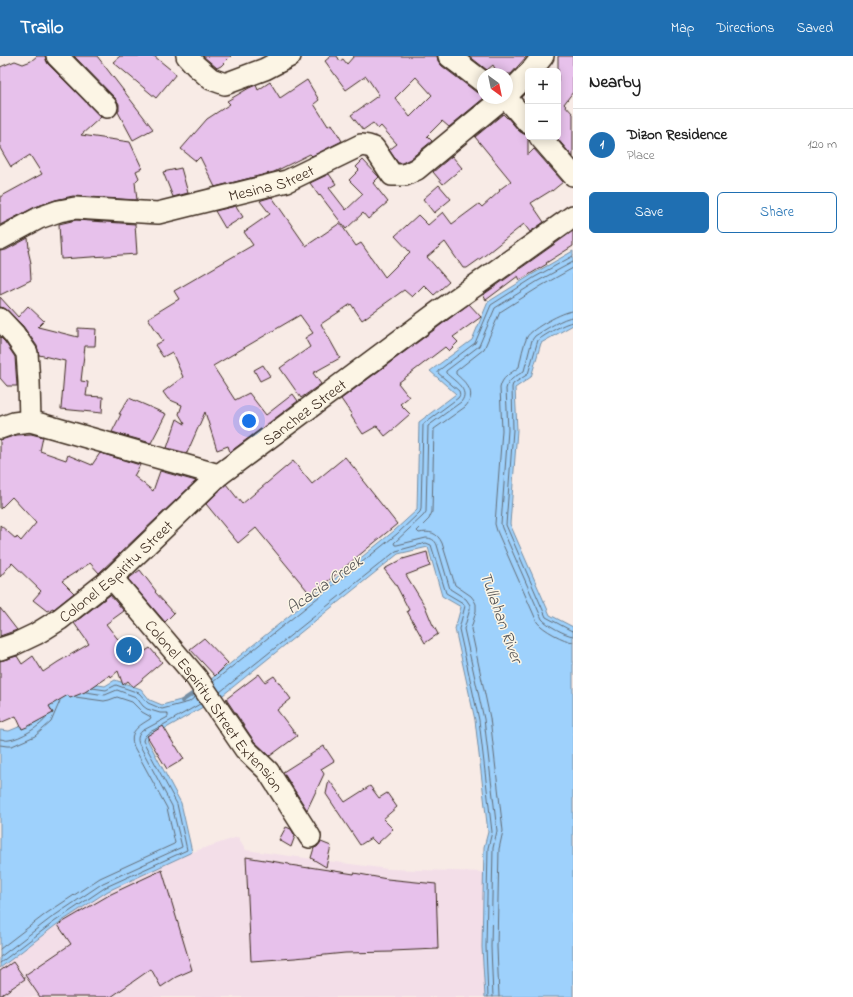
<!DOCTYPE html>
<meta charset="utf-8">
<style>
body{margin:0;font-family:"Indie Flower",sans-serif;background:#f6f6f6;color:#222}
.controls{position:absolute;right:12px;top:12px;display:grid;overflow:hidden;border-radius:6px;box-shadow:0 2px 10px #0003}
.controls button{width:36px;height:36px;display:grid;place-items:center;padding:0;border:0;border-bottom:1px solid #e0e0e0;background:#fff;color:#222;font:20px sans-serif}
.compass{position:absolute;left:477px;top:12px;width:36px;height:36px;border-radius:50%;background:#fff;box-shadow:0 2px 10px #0003;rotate:147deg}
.you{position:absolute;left:249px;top:365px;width:14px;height:14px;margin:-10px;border:3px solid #fff;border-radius:50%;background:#1a73e8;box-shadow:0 0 0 6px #1a73e833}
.badge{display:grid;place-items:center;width:26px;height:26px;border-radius:50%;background:#1f6fb2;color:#fff;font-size:13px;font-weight:700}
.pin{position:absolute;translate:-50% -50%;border:2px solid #fff;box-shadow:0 1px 4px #0006}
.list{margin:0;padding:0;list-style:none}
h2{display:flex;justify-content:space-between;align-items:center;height:52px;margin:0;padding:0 16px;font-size:17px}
h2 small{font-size:13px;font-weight:400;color:#767676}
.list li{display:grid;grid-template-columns:26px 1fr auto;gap:12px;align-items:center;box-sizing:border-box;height:72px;padding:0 16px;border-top:1px solid #e0e0e0}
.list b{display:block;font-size:15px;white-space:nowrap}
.list p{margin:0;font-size:13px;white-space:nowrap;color:#767676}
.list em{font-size:13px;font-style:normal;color:#767676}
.actions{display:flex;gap:8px;padding:12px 16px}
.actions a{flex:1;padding:9px 0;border:1px solid #1f6fb2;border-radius:6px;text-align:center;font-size:14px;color:#1f6fb2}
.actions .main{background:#1f6fb2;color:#fff}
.map{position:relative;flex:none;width:573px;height:941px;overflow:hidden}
header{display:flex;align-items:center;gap:24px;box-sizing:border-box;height:56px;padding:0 20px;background:#1f6fb2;color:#fff}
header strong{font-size:19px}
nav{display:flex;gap:22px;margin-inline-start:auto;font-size:14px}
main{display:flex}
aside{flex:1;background:#fff}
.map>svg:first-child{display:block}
</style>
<header>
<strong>Trailo</strong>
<nav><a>Map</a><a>Directions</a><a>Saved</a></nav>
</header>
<main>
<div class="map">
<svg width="573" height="941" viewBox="0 0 573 941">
<rect width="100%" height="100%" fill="#f8ebe6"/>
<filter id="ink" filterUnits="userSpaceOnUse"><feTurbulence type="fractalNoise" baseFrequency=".025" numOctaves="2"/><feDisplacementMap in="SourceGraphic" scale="8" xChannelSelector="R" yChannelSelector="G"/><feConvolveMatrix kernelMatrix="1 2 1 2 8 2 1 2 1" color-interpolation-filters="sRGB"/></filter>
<g filter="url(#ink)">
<path fill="#f3dee8" d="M238 781 246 794 388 813 484 816 482 891 485 941H0V912L56 869 108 835 192 796Z"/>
<g fill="#9ed1fc" stroke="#768ea3">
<path d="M573 195V269L541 287 531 321 515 332 517 374 510 468 550 559 573 571V941H485L482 891 484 791 488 776 475 664 455 573 461 551 442 540 428 491 398 498 218 643 205 628 394 475 417 454 419 366 456 338 430 315 472 284 488 246 533 218Z"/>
<path d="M115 624 141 633 150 644 162 649 188 642 199 632 210 647 147 683 181 747 192 796 108 835 56 869 0 912V674L9 675 26 668 77 626 105 630Z"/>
</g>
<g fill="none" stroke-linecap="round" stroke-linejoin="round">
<g stroke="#636d77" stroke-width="1">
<path d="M573 255C564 255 531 273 527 281 523 290 521 301 519 311 510 318 502 321 500 332L502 374 495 468 497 475 537 566C543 574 564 585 573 586"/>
<path d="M573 261C564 261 543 275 535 280L532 284 524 315C517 320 508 323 506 333L508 374 501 468 502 472 542 563C547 569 565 579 573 580"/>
<path d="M573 266C564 267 545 279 538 284L528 318 513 328 512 331 513 374 506 469 546 561 570 574 573 575"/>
<path d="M213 626 397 478 420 456 421 453 423 368 458 342 460 339 459 335 438 317V315L475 287 491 249 535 221 573 200"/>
<path d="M92 632 106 634 116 629 139 637 148 647 162 653 189 646 195 641"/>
<path d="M220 636 396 495 426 487 431 489 446 537 463 547 465 550 459 573 479 664 492 776 488 792 486 891 488 941"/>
<path d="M163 669 200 648"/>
<path d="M0 683C3 683 6 685 9 684 20 683 41 670 47 661"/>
<path d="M0 689 7 690H12L35 680 51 666 60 645"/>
<path d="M0 893 47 857 100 822 174 788 175 787 167 752 134 691C128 675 139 670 150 663L151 661 142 656 132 646 117 641 109 644 104 645 75 641"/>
<path d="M0 901 51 862 103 827 182 791 172 750 139 688C137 683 138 679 142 675L168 661V658L167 657H160L147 653 143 650 136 641 117 634 105 639 86 636"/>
<path d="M0 907 54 866 106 831 187 794 177 748 143 685C144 677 153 675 159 671"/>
<path d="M493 941 491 891 493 792 497 775 484 663 464 573 470 553V549L466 543 450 533 437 489C435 484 431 482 426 482L397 489H395L394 487 423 460 426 456 428 370 461 346C471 334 454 325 446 317V315L479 290 495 252 538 225 573 206"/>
<path d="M499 941 497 891 499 793 503 775 490 662 471 573 476 555V548L474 544 471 540 455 529 442 487C437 476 429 475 419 477L417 475 429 463 432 456 434 373 465 351C478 337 466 327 456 318V315L484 293 500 256 541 230 573 212"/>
</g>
<path stroke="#768ea3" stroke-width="4" d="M182 645 198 634"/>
</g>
<g fill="#e7c1eb" stroke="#3b2a1e" fill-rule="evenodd">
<path d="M37 0H45L46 3 48 8 101 61 81 79 130 86 142 112 136 115 139 122 135 126 137 144 73 140 55 144 35 151 0 169V141L42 118 30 99 11 111 0 92V11L15 5 23 8 31 5Z"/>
<path d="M74 0H97L153 73 133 84 118 56 119 54V48L116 43Z"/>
<path d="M120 0H154L176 18 156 42 113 6Z"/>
<path d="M203 0H231L221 10 217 12Z"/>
<path d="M331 0H337L340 5 343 3 347 8 354 0H437L438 5 442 10 476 36 483 38V42H484L449 71 442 65 427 80 432 85 410 103 402 107H398L389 94 397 88 381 70 378 73 373 67 363 74 351 59 379 39 366 20 346 34 325 5ZM416 21 432 39 410 61 395 42Z"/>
<path d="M469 0H527L511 18H498L493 9 487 14Z"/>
<path d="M558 0H573V36L564 48 573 58V101L556 81H558Z"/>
<path d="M307 24 319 44 314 48 328 70 332 68 342 85 312 100 310 98 274 116 215 131 200 101 196 105 181 93 207 63 230 48 227 45 249 32 256 29 258 34 270 26 280 42Z"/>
<path d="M503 58 507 62V61L519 75 524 78 528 79V99L534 93 563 126 552 135V134L531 147 544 166 530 176 524 168 484 200 467 212H463L445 186 427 201 449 226 434 239 424 229 412 241 404 234 362 264 351 248 321 268 340 302 313 317 321 328 301 342 280 312 310 291 305 282 313 277 300 259 213 310 235 344 249 337 266 359 293 338 298 345 230 396 228 390 217 394 205 356 187 397 167 392 177 363 185 368 179 358 182 349 168 343 163 336 183 321 172 296 163 301 155 289 163 285 148 262 179 243 174 235 253 189 244 176 270 158 260 145 262 144 272 141 306 190 340 167 356 190 361 187 385 221 410 196 395 180 418 159 428 169 443 156 452 168 479 148 482 151 500 135 499 134 511 125 475 81Z"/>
<path d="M452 100 462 112 443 128 433 116Z"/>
<path d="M363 104 379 121 373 127 388 146 368 163 363 157 346 173 320 139 319 140 310 127 329 118 336 128 329 132 346 154 363 138 349 124 359 114 356 111Z"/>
<path d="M181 112 188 137 173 141 163 116Z"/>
<path d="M439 129 451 143 434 157 423 143Z"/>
<path d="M236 150 243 161 225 172 215 155Z"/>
<path d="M76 164 135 168 137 198 61 203 59 168Z"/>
<path d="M573 175V190L546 207 547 208 520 224 518 220 486 244 483 239Z"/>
<path d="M28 182 29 193 28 194 31 207H30L31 224 0 239V195L6 194Z"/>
<path d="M0 241 18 261 28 250 44 265 38 271 78 281V272L96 273 95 290H85L81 325 88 326 86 340 103 341 102 357 61 353 65 305 39 299 37 290 23 270 8 255 4 252 0 251Z"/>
<path d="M469 248 481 261 453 281 458 286 449 295 445 291 398 327 409 341 400 348 410 358 394 372H395L385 380 377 370 363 378 351 360 352 359 341 343Z"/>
<path d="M0 281 5 286 15 301 17 330H7L0 322Z"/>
<path d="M263 309 270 320 260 325 254 314Z"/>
<path d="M129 342 166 358 151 387 112 376 121 358H119Z"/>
<path d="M31 378 43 381 40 395 66 404 68 399 92 409 100 397 140 409 134 420 153 435 160 415 196 425 99 517 90 507 62 525 74 537 54 553 53 552 47 555 33 544 41 535 12 507 0 521V469L16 483 17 481 21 485 36 467 12 441 0 453V384L4 383 17 379Z"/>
<path d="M345 401 364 424 363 425 397 468 311 539 256 472 238 487 206 448 226 428 242 448 293 405 312 428Z"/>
<path d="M427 496 430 510 406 519 425 550 432 567 438 578 425 587 407 555 409 554 395 527 384 513 403 503Z"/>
<path d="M140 514 156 535 155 536 174 557 165 566 128 523Z"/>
<path d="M110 539 124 555 106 568 124 591 133 583 144 596 150 592 162 606 142 623V624L133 631 128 625 123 629 118 615 111 621 110 619 85 636 70 642 68 639 49 650 53 657 27 671 22 673 16 660 0 667V605L17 600 22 608 33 600 43 616 58 606 89 588 74 567Z"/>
<path d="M0 552 17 574 0 580Z"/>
<path d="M204 582 228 607 215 620 190 593Z"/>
<path d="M259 618 265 626 274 620 291 643 277 654 297 680 270 700 254 685 226 643Z"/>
<path d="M163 670 175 690H176L184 703 167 713 147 680Z"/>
<path d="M324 690 334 705 321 713 324 718 307 754 283 716Z"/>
<path d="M329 724 345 746 370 730 379 742 387 737 397 751 383 763 393 773 377 788 371 782 360 789 326 738Z"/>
<path d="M286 771 291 773 295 780 291 791 279 784Z"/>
<path d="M321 786 331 790 326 811 311 802 314 792 317 791Z"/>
<path d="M246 801 289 808 290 809 309 812V811L354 818V817L387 823 436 828 438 893 392 895V896L345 897 295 902 251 905Z"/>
<path d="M162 814 192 914 176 921 161 931 151 913 111 941H40L25 919 71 888 58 869 111 838Z"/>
<path d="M13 906 25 923 0 940V915Z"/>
</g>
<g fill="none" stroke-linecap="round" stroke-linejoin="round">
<g stroke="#3b2a1e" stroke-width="24">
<g id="minor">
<path d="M57 0 107 51"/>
<path d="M187 0 196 10 211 23 225 28 265 13 290 0"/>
<path d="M449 0 483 26"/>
<path d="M531 15 543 0"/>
<path d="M507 39 528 18"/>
<path d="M505 42 509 45 528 67"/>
<path d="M540 81 573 119"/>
<path id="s1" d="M0 183 39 162 59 155 75 152 158 157 287 125 361 89 368 90 374 92 392 119H405L417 113 503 42"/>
<path d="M0 263 14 278 27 297 29 326 30 365"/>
<path d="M0 372 14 367 30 365 219 419"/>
<path id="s2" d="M112 522 196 621 245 693 268 715 310 781"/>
<path id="s3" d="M0 593 15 588 36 578 60 563 112 522 219 419 438 256 573 160"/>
</g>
</g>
<use href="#minor" stroke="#fcf5e5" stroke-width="21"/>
</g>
</g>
<g text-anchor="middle" stroke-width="3" stroke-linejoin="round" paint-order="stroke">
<g font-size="16" fill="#3b2a1e" stroke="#fcf5e5">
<text dy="6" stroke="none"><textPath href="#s1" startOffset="282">Mesina Street</textPath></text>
<text dy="6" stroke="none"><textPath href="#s3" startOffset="388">Sanchez Street</textPath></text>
<text dy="6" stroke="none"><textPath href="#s3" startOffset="141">Colonel Espiritu Street</textPath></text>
<text dy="6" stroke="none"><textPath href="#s2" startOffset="164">Colonel Espiritu Street Extension</textPath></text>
</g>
<g font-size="17" font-style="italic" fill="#545456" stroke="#fcf5e5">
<text transform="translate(324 528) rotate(-35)" y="6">Acacia Creek</text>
<text transform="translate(502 561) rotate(70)" y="6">Tullahan River</text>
</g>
</g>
</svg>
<div class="controls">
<button>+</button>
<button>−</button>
</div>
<svg class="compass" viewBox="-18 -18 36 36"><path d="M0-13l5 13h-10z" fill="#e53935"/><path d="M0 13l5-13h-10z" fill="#767676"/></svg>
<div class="you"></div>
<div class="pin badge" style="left:129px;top:594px">1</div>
</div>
<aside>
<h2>Nearby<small></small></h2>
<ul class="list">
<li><span class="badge">1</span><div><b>Dizon Residence</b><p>Place</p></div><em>120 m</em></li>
</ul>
<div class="actions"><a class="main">Save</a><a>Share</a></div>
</aside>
</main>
